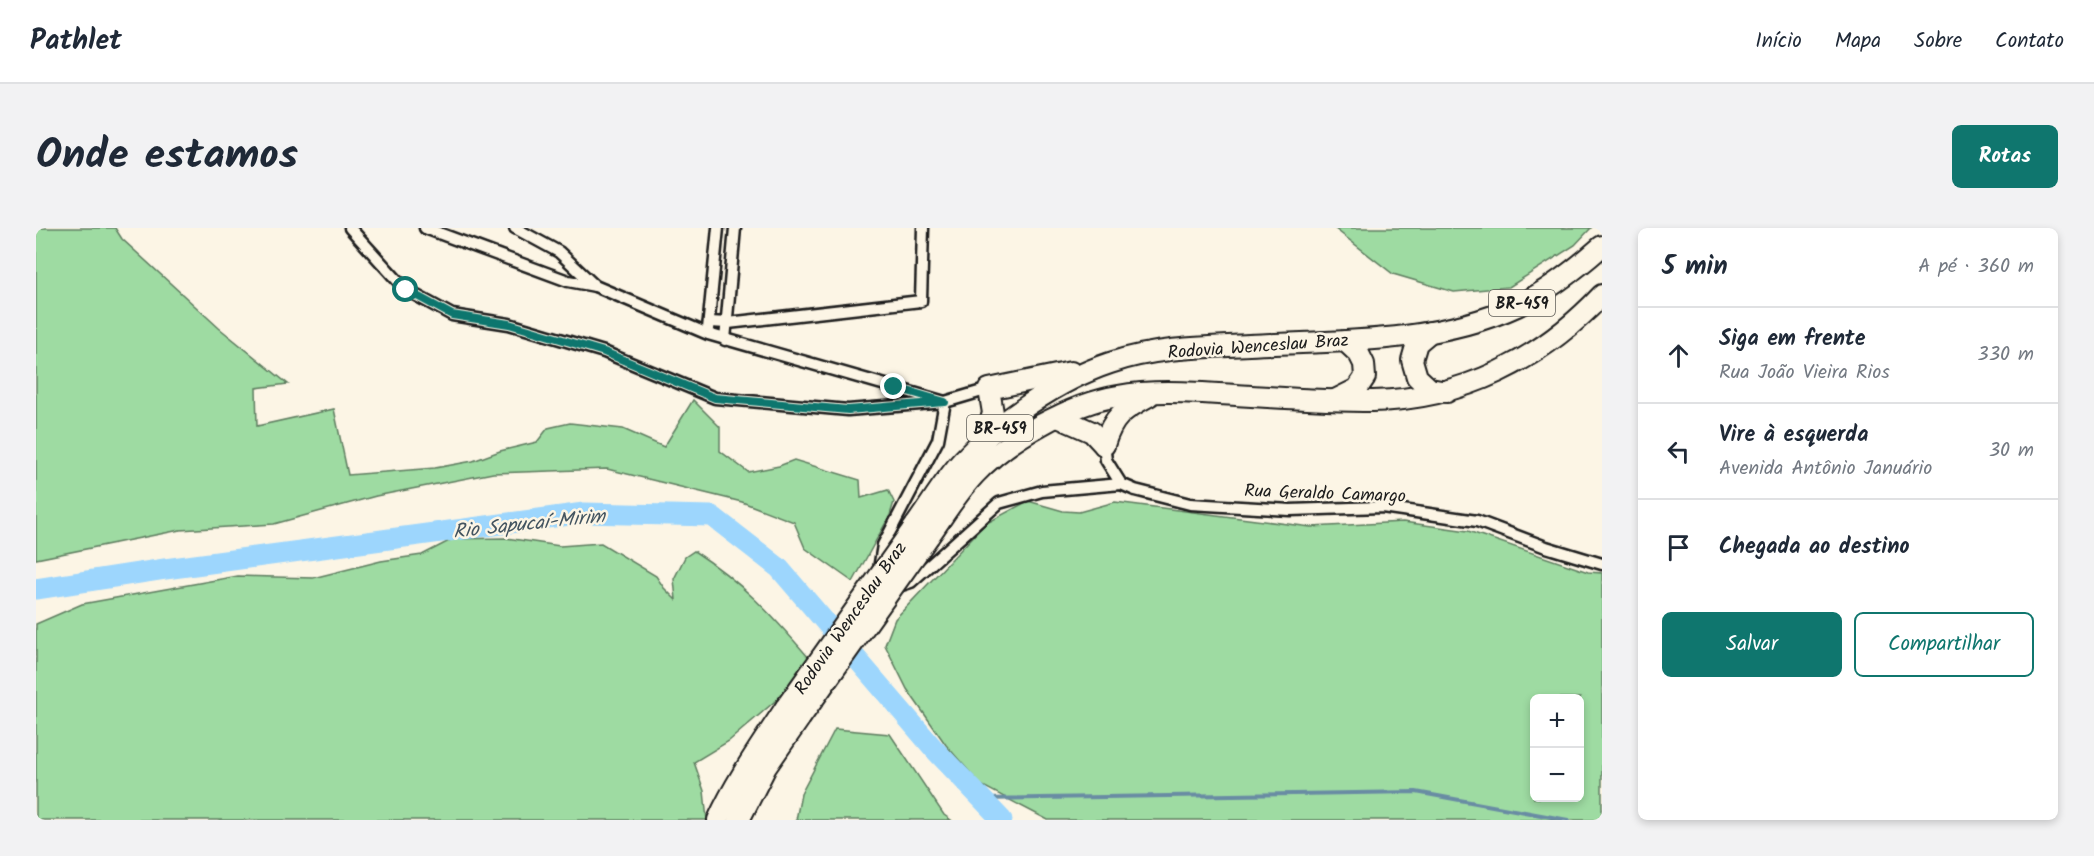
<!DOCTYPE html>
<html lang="pt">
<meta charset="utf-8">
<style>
body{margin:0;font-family:Kalam,sans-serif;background:#f2f2f3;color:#1f2937}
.controls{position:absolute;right:18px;bottom:18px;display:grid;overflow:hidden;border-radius:9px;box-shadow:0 3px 9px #0003}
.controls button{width:54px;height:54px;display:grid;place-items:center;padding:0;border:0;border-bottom:2px solid #e0e1e3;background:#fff;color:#1f2937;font:30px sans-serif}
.stop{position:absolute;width:18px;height:18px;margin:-14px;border:4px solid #0f766e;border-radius:50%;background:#fff}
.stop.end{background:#0f766e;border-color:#fff;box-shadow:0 2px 6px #0008}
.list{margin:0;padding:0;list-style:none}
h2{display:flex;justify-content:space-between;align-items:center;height:78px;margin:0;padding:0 24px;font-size:26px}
h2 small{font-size:20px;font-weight:400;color:#747a83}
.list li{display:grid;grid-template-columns:39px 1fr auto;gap:18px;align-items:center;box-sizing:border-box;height:96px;padding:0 24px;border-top:2px solid #e0e1e3}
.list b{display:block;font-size:22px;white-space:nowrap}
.list p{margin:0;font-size:20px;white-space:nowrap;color:#747a83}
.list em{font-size:20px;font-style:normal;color:#747a83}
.actions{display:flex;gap:12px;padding:18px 24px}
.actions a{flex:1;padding:14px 0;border:2px solid #0f766e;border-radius:9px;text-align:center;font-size:21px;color:#0f766e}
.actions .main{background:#0f766e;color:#fff}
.icon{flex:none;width:33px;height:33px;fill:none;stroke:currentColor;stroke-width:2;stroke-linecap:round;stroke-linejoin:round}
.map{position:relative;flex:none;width:1566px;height:592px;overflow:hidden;border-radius:9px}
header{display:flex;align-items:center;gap:36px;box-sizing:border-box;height:84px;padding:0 30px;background:#fff;border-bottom:2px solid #e0e1e3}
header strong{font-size:28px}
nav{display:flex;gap:33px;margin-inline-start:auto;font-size:21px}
.intro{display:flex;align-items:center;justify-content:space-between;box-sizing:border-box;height:144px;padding:0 36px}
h1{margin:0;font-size:42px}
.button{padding:15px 27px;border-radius:9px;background:#0f766e;color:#fff;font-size:21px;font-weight:700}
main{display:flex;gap:36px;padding:0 36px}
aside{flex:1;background:#fff;border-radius:9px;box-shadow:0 3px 9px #0003}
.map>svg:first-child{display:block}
</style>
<header>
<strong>Pathlet</strong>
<nav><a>Início</a><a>Mapa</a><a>Sobre</a><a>Contato</a></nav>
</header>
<div class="intro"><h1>Onde estamos</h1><a class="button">Rotas</a></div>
<main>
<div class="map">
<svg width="1566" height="592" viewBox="0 0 1566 592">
<rect width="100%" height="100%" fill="#fcf5e5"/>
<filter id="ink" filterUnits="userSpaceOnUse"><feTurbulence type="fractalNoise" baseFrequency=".0167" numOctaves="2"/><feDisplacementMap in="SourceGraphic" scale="12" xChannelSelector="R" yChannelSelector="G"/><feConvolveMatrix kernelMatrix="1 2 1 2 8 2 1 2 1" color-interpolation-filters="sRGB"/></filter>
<g filter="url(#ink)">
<g fill="#9edba2" stroke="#5d7c5f" stroke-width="1.5" fill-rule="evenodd">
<path d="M0 0H79L86 11 183 100 252 156 220 160 221 198 298 181 312 247 399 240 437 233 464 223 501 214 512 200 534 195 587 201 628 219 657 172 684 199V223L712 244 743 238 758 232 824 252 825 270 852 262 858 274 854 287 817 354 769 320 758 294 706 274 571 241 457 245 340 268 238 296 144 302 0 331Z"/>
<path d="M1298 0H1555L1539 17 1473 59 1418 64 1357 46Z"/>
<path d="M992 273 1027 283 1043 284 1079 274 1275 299 1367 294 1432 303 1552 344 1566 345V592H1012L945 557 910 517 871 461 849 417 859 391 949 296ZM1498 470H1544V570H1498Z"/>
<path d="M470 310 524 318 565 315 620 348 628 360 640 372 638 351 649 329 658 323C706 354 736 387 773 430L752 462 693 513 658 534 668 563 671 592H0V396L46 376 202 348 277 350 345 333 386 327 417 311Z"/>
<path d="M799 501 854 506 908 587 915 592H760L765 566Z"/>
</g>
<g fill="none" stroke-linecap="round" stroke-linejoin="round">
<path stroke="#698ca3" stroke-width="4" d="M946 571 1380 564 1532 592"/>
<path stroke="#9dd6fd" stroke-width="21" d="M0 361 129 341 548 285 676 288 743 340 899 522 966 592"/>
<g stroke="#1c1c1c" stroke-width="15">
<g id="street">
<path d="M314 0 370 62 416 87 473 96 568 124 679 170 812 182 909 174 953 161"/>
<path d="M389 0 532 53 559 58"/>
<path d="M479 0 523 24 559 58 672 106 909 174 902 212 847 317 843 341"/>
<path d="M673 94 692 95 885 73 887 0"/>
<path d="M672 101 682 0"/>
<path d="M689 112 699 0"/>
<path d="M1068 217 1070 232 1085 256 1099 262 1154 276 1254 282 1346 279 1441 293 1510 319 1566 336"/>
<path d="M859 357 863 358 875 354 963 275 1006 263 1085 256"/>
</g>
</g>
<g stroke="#1c1c1c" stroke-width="24">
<g id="highway">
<path d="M1394 104 1381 115 1376 132 1381 149 1394 161 1411 164"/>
<path d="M1299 172 1321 161 1329 149 1328 136 1323 126 1309 113"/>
<path d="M1022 189 1056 204 1068 217"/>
<path d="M949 212 957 185 953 161 1035 144"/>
<path d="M1068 217C1077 188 1087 182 1113 168"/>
<path d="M879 298C895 276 909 251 927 232 964 192 1023 152 1074 135 1118 120 1167 119 1213 117 1301 113 1399 116 1481 78 1512 63 1540 41 1566 18"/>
<path d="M893 308C908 287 921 265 939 246 972 211 1034 176 1082 168 1121 161 1161 165 1200 167 1246 170 1291 173 1337 173 1427 171 1505 132 1566 67"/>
<path d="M682 592C700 552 726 516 750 479"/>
<path d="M703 592 730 539 764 490"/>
</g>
</g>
<use href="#street" stroke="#fcf5e5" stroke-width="10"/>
<use href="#highway" stroke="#fcf5e5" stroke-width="20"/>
<g stroke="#1c1c1c" stroke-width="24" stroke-linecap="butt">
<g id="highway-bridge">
<path d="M750 479 879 298"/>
<path d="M764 490 893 308"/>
</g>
</g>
<use href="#highway-bridge" stroke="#fcf5e5" stroke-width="20"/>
</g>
</g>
<g fill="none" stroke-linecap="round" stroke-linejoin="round" filter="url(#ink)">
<path stroke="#0f766e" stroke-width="8" d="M370 62 416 87 473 96 568 124 679 170 812 182 909 174 858 159"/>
</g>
<g text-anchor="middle" stroke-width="5" stroke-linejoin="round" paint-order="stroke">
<g fill="#fcf5e5" stroke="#5f5d58" stroke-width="1.5">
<rect x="1453" y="62" width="66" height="26" rx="4.5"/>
<rect x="931" y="187" width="66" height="26" rx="4.5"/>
</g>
<g font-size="16" font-weight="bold" fill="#1c1c1c">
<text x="1486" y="81">BR-459</text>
<text x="964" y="206">BR-459</text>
</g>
<g font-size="18" fill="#1c1c1c" stroke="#fcf5e5">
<text transform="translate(1222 118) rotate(-4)" y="6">Rodovia Wenceslau Braz</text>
<text transform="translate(1289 265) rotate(2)" y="6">Rua Geraldo Camargo</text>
<text transform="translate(814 390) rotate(-55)" y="6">Rodovia Wenceslau Braz</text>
</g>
<g font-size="20" font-style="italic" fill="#435460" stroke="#fcf5e5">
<text transform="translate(493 295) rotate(-6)" y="7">Rio Sapucaí-Mirim</text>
</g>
</g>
</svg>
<div class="controls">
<button>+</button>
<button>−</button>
</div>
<div class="stop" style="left:370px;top:62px"></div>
<div class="stop end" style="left:858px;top:159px"></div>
</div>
<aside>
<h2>5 min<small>A pé · 360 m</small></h2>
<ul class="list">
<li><svg class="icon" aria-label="ahead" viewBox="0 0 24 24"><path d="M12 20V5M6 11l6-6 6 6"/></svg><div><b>Siga em frente</b><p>Rua João Vieira Rios</p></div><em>330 m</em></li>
<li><svg class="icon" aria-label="left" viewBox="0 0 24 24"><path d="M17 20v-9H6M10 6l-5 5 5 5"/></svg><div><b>Vire à esquerda</b><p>Avenida Antônio Januário</p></div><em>30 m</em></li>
<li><svg class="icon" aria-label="arrive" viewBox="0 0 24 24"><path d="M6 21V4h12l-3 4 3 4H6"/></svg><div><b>Chegada ao destino</b></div></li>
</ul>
<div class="actions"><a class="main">Salvar</a><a>Compartilhar</a></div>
</aside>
</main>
